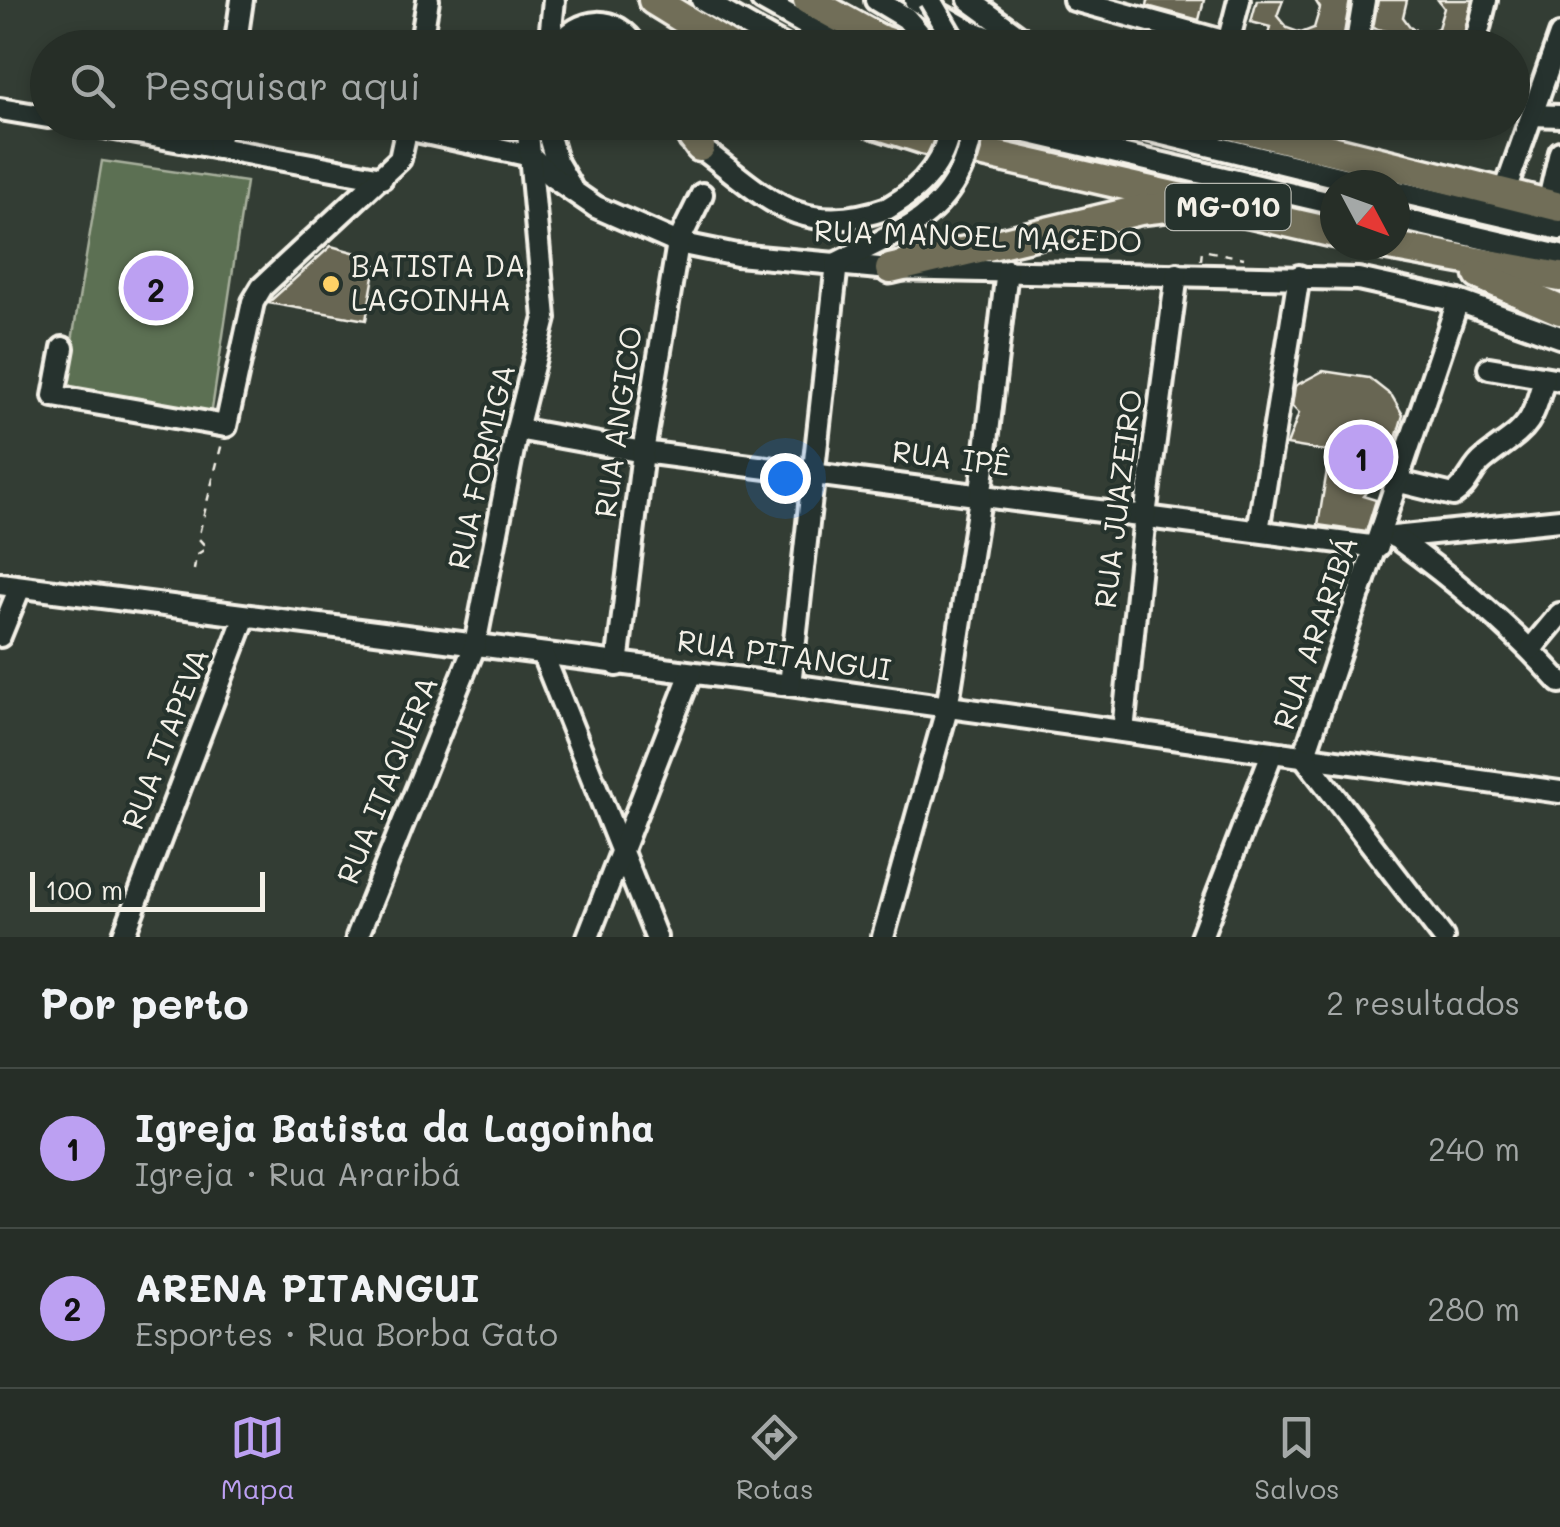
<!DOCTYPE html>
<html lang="pt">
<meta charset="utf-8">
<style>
body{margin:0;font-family:Mali,sans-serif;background:#2e362f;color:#f1f3f6}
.compass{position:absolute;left:1320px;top:170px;width:90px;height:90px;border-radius:50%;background:#262e27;box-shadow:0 5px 15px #0003;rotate:131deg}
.scale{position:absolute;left:30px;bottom:25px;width:235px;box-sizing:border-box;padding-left:10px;border:5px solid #f4f1e8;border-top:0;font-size:28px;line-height:35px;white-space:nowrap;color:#f4f1e8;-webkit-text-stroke:8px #26332d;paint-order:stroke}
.you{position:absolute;left:785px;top:478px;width:35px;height:35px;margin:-25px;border:8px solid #fff;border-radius:50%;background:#1a73e8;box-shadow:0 0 0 15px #1a73e833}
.badge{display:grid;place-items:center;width:65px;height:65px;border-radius:50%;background:#bca0f2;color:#111;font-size:32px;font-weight:700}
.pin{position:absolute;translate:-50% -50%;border:5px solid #fff;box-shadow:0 2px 10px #0006}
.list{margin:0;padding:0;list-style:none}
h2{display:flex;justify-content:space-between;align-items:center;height:130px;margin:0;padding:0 40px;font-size:42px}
h2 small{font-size:32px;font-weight:400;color:#a4a8a7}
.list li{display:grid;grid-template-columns:65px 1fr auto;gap:30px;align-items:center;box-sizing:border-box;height:160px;padding:0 40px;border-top:2px solid #424a44}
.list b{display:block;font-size:38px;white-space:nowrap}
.list p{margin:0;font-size:32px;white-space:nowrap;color:#a4a8a7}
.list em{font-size:32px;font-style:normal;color:#a4a8a7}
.icon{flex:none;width:55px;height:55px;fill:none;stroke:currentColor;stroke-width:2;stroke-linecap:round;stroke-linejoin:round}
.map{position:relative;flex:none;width:1560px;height:937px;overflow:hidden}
.search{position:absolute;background:#262e27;box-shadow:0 5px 15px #0003;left:30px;right:30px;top:30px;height:110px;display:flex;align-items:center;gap:25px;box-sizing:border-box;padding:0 35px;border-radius:55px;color:#a4a8a7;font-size:38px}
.sheet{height:450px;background:#262e27}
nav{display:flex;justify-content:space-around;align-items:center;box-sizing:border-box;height:140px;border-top:2px solid #424a44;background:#262e27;font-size:28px;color:#a4a8a7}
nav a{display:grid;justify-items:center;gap:5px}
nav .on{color:#bca0f2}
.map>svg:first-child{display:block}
</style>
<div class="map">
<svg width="1560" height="937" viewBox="0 0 1560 937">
<rect width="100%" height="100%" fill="#333d34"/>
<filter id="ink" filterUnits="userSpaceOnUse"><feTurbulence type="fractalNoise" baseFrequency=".01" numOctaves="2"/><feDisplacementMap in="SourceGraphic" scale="20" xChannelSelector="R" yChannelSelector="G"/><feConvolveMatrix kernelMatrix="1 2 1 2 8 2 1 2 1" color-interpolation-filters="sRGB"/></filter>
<g filter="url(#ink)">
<path fill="#5c6f52" stroke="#a8b09d" stroke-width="2.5" d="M102 161 246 182 211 416 63 395Z"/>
<g fill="#686652" stroke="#f4f1e8" stroke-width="2.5">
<path d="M1148 0H1204L1199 20 1147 6Z"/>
<path d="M1257 0H1283L1277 16 1287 28 1301 33 1314 28 1320 8 1315 0H1350L1342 46 1322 41 1321 48H1265L1270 27 1251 22Z"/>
<path d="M1378 0H1407L1403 17 1411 28 1425 34 1438 28 1444 8 1438 0H1472L1461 48H1387L1390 32 1373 28Z"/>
<path d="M331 246 364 255V265H376L366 320 268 303Z"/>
<path d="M1323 371 1369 378 1392 396 1403 415 1388 465 1363 496 1376 500 1366 532 1318 525 1330 452 1287 445 1299 413 1292 406 1295 386Z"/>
</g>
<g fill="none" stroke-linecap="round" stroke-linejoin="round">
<g stroke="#f4f1e8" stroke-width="28">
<g id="minor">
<path d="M702 0 787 48"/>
<path d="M762 0 848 48"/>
<path d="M876 0 906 18 932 48"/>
<path d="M915 0 966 29 1015 48"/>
<path d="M969 0 1035 48"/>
<path d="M1074 0 1248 48"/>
<path d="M1228 43 1239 0"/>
<path d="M235 48 242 0"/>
<path d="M420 48 428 0"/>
<path d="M549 48 554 0"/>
<path d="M557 48C579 16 616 13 637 48"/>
<path d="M1356 48 1364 0"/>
<path d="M1474 48 1486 0"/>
<path d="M0 109 48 117"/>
<path d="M1532 115 1560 116"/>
<path d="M77 122 382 178"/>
<path d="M545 122 556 161 570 185"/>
<path d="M984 122 1335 204"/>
<path d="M1114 122 1371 185"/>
<path d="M407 129 531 156"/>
<path d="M690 140C760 189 793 242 888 208"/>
<path d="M218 148 222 122"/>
<path d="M531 156 551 176 596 207 678 243 737 255 890 269 1358 279 1458 301 1560 337"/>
<path d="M1395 191 1560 229"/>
<path d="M1504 194 1560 35"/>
<path d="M1548 204 1560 152"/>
<path d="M1395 218 1560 256"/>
<path d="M63 348 54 396 226 426 253 302 262 287 400 159 408 122"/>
<path d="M1489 368 1560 380"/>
<path d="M517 429 643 452 1378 547"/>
<path d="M1400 482 1453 495C1469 485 1471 469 1484 459 1525 427 1531 431 1544 378"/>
<path d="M1258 531 1299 276"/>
<path d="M1394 537 1560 520"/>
<path d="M1399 540C1457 582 1512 628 1560 682"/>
<path d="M0 584 790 685 1560 792"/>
<path d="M0 636 20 587"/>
<path d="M1531 649 1560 614"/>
<path d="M543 655 656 937"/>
<path d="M617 665 643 452 678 243 702 194"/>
<path d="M790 685 837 263 907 228"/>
<path d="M1123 731 1145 516 1177 274"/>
<path d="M1304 757 1458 301"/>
<path d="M1304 757 1443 937"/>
<path d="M123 937 244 619"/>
<path d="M357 937 475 645 517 429 545 318 527 122"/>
<path d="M588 937 691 673"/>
<path d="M883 937 947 709 981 492 1007 270"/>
<path d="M1201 937 1272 753"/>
</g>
</g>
<g stroke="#f4f1e8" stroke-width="35">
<g id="highway">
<path d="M653 0 731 48"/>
<path d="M808 0 879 39 905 48"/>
<path d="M682 122 700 147"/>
<path d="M870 122 923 139 1335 233"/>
<path d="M1219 122 1560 207"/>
<path d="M1384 245 1560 277"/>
<path d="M890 269 1140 210 1186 205"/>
<path d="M1479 275 1560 310"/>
</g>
</g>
<g stroke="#f4f1e8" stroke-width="2.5" stroke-dasharray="8 8" stroke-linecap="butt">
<path d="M1201 260 1202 250 1244 258"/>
<path d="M194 570 196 555 207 548 198 538 222 443"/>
</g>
<use href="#minor" stroke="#26332d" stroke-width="20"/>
<use href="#highway" stroke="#716e59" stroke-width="28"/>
<g stroke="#f4f1e8" stroke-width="28" stroke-linecap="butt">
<g id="minor-bridge">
<path d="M930 0 958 48"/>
<path d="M888 208C921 189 947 162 950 122"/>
<path d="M907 228C948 204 968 169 973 122"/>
</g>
</g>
<use href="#minor-bridge" stroke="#26332d" stroke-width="20"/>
</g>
</g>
<circle fill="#ffd166" stroke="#26332d" stroke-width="4" cx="331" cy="284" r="10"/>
<g text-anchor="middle" stroke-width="8" stroke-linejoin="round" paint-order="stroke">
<rect fill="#26332d" stroke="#b6b8b0" stroke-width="2.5" x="1165.5" y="184" width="125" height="46" rx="8"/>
<g font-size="28" font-weight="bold" fill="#f4f1e8">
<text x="1228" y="217">MG-010</text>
</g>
<g font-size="30" fill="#f4f1e8" stroke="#26332d">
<text transform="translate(978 237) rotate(2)" y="10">RUA MANOEL MACEDO</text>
<text transform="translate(619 422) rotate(-82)" y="10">RUA ANGICO</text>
<text transform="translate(951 459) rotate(7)" y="10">RUA IPÊ</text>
<text transform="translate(482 467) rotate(-77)" y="10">RUA FORMIGA</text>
<text transform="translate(1119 499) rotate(-83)" y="10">RUA JUAZEIRO</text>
<text transform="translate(1316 633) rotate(-71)" y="10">RUA ARARIBÁ</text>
<text transform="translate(784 656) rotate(8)" y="10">RUA PITANGUI</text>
<text transform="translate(166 739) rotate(-69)" y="10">RUA ITAPEVA</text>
<text transform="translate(388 780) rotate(-68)" y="10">RUA ITAQUERA</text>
</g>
<g font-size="30" fill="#f4f1e8" stroke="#26332d" text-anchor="start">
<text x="351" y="277">BATISTA DA<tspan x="351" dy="34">LAGOINHA</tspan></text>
</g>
</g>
</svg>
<svg class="compass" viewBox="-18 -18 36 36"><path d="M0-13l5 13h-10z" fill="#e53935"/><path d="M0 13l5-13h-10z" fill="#a4a8a7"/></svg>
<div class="scale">100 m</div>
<div class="you"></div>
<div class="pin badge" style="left:1361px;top:457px">1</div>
<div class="pin badge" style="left:156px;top:288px">2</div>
<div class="search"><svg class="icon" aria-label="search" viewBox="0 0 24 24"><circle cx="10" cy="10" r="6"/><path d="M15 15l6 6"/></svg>Pesquisar aqui</div>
</div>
<section class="sheet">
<h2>Por perto<small>2 resultados</small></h2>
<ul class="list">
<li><span class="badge">1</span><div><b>Igreja Batista da Lagoinha</b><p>Igreja · Rua Araribá</p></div><em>240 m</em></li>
<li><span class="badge">2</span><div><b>ARENA PITANGUI</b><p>Esportes · Rua Borba Gato</p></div><em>280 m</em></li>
</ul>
</section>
<nav>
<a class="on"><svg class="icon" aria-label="map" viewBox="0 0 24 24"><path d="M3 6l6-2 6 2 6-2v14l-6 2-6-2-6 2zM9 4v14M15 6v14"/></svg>Mapa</a>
<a><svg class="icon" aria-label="directions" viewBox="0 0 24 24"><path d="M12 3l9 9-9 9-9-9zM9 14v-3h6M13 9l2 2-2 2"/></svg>Rotas</a>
<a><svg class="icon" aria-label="saved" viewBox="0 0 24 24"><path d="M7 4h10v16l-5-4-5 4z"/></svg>Salvos</a>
</nav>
